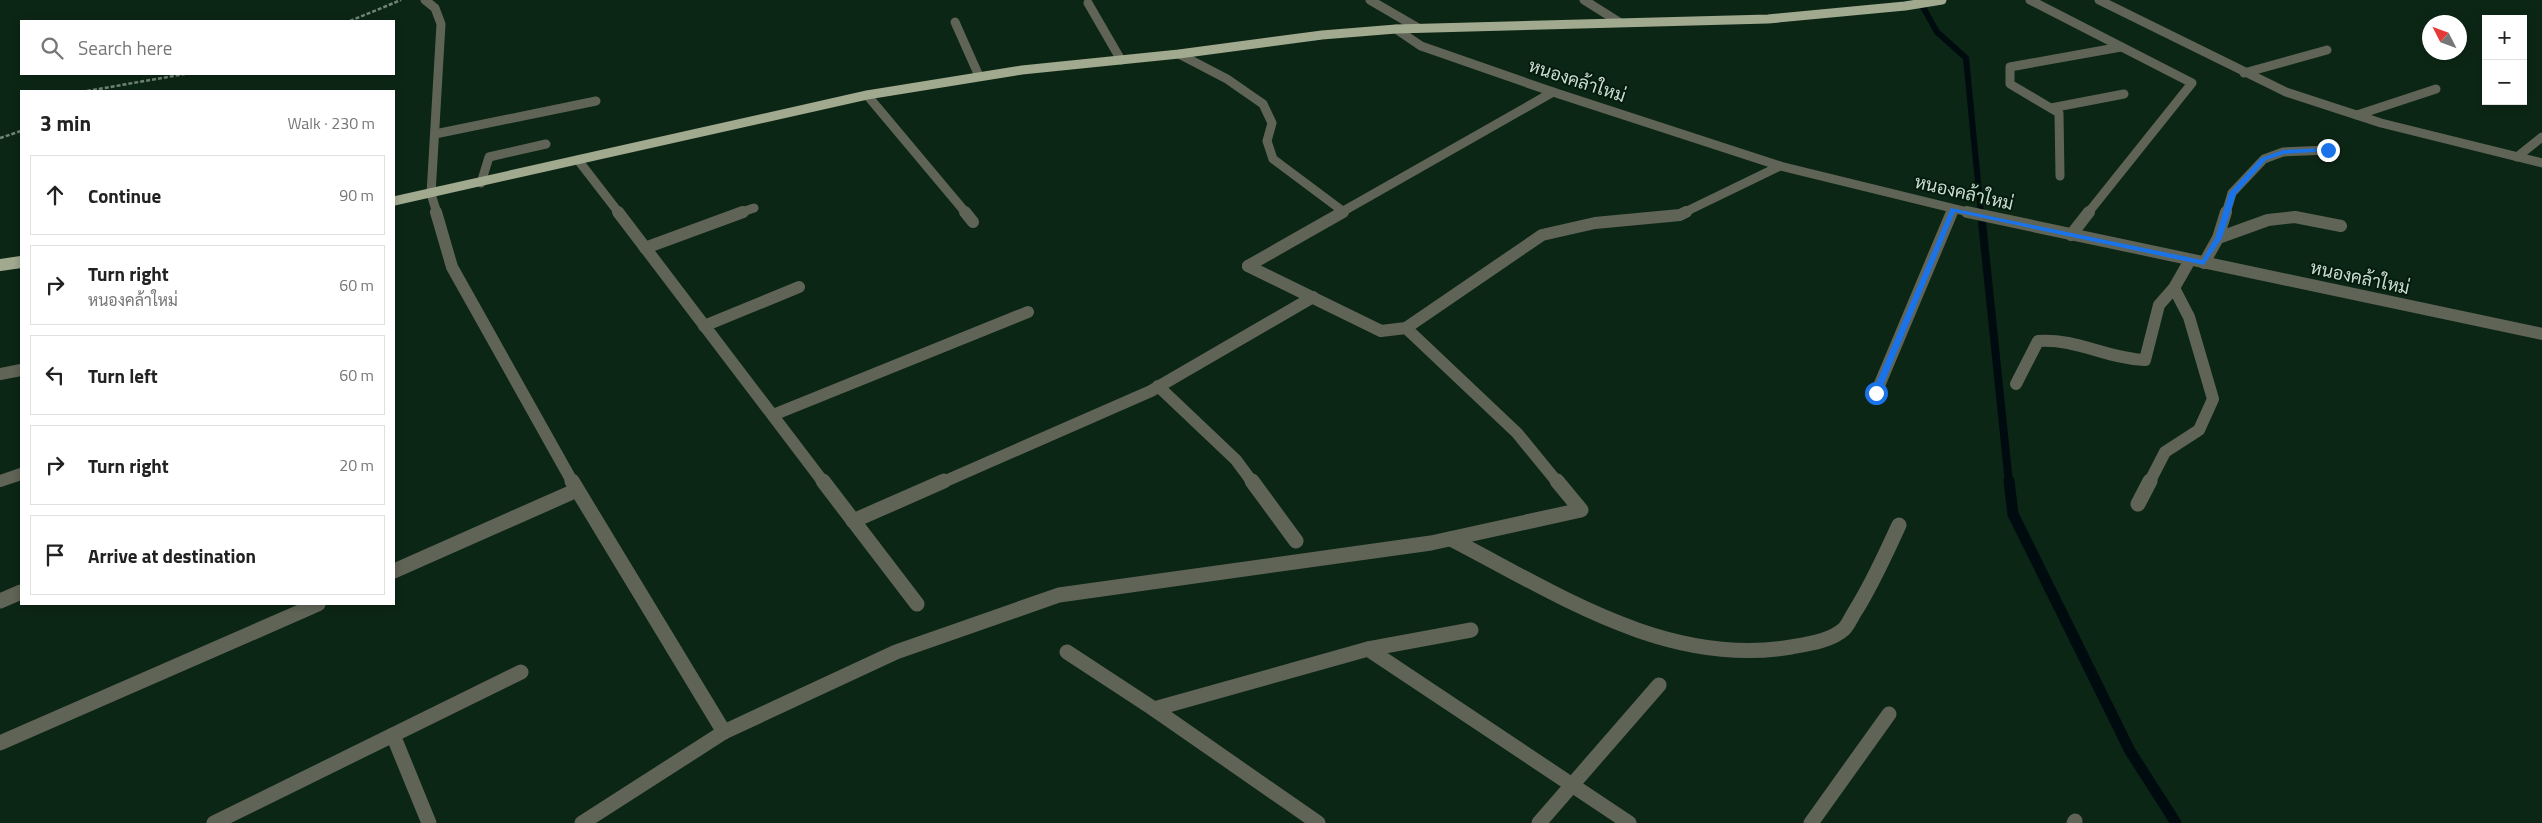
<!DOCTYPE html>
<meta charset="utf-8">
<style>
body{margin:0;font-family:"Titillium Web",Sarabun,sans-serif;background:#f6f6f6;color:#222}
.controls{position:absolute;right:15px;top:15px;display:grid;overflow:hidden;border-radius:0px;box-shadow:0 2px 8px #0003}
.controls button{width:45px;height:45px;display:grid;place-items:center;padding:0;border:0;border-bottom:1px solid #e0e0e0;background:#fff;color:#222;font:25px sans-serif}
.compass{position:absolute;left:2422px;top:15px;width:45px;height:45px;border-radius:50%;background:#fff;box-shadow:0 2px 8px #0003;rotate:312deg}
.stop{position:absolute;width:15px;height:15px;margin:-11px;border:4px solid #1a73e8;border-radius:50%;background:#fff}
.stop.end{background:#1a73e8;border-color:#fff;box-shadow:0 1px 5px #0008}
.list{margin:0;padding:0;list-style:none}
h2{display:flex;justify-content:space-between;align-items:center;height:65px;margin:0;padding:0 20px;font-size:21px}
h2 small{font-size:16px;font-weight:400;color:#767676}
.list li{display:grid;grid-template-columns:32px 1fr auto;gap:15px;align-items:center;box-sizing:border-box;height:80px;margin:0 10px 10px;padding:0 10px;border:1px solid #e0e0e0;border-radius:0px}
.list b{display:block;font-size:19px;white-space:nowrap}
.list p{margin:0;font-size:16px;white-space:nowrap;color:#767676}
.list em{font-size:16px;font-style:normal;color:#767676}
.icon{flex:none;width:28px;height:28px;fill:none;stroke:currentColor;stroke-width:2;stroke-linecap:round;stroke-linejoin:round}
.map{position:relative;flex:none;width:2542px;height:823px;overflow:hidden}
.search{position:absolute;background:#fff;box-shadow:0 2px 8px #0003;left:20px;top:20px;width:375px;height:55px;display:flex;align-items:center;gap:12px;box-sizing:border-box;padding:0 18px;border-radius:0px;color:#767676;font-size:19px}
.panel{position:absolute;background:#fff;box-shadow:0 2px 8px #0003;left:20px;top:90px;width:375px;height:515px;border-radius:0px}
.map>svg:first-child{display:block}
</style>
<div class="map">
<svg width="2542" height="823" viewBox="0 0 2542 823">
<rect width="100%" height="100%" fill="#0c2615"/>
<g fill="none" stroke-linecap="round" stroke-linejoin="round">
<path stroke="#000b0f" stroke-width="6" d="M1919 0 1937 32 1966 58 1981 213"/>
<path stroke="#000b0f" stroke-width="8" d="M1981 212 2009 483"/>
<path stroke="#000b0f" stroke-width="11" d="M2009 481 2013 514 2130 751 2176 823"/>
<g stroke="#708576" stroke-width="2.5" stroke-dasharray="4 2" stroke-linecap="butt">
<path d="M350 21 401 0"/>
<path d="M87 91 185 74"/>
<path d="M0 138 21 131"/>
</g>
<g stroke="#606457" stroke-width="9">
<path d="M425 0 435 8 441 24 431 194 437 213"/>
<path d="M1370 0 1418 28"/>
<path d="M1584 0 1619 22"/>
<path d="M2030 0 2192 83 2088 213"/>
<path d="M2099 0 2286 92 2381 123 2542 163"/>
<path d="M1088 3 1121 60"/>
<path d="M955 22 979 76"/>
<path d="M1396 29 1421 46 1553 92 1780 166 1972 213"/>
<path d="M1179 54 1227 79 1263 104 1272 123 1267 141 1273 159 1344 212"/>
<path d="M2244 73 2327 50"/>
<path d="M867 95 966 213"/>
<path d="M2051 108 2124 94"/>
<path d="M2357 115 2436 89"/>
<path d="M435 134 596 101"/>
<path d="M2517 157 2542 137"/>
<path d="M578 160 619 213"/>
<path d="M2060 176 2059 113 2010 84V67L2121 47"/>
<path d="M481 183 489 157 546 144"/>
<path d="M739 213 754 208"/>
<path d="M1340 213 1553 92"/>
<path d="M1683 213 1780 166"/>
<path d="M1952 213 1953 210"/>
<path d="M2226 213 2232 193 2264 159 2283 152 2329 150"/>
</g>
<g stroke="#606457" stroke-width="12">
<path d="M436 212 452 267 573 483"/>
<path d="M618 212 824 483"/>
<path d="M965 212 973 222"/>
<path d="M1967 212 2542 334"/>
<path d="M2071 235 2089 212"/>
<path d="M2218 238 2268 220 2295 217 2341 226"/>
<path d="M645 248 743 212"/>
<path d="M2204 263 2218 238 2226 212"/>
<path d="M1248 266 1381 331 1406 328 1542 235 1595 223 1680 215 1686 212"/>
<path d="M1248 266 1343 212"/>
<path d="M704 326 799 287"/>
<path d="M1406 328 1517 433 1558 483"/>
<path d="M0 374 21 370"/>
<path d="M2016 384 2038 341C2076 338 2108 359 2145 360L2159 305 2174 288"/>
<path d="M1158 386 1236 460 1253 483"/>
<path d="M1876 393 1952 212"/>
<path d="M773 415 1028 312"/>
<path d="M0 481 21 474"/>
<path d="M941 483 1151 391 1313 297"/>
<path d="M2149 483 2165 452 2199 430 2213 399 2189 317 2174 288 2190 260"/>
</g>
<g stroke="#606457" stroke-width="15">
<path d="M572 481 724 732"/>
<path d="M823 481 917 604"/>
<path d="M1252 481 1296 541"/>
<path d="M2138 504 2150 481"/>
<path d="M853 521 944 481"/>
<path d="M1451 539C1556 593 1667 668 1791 647 1808 644 1831 641 1844 629 1848 625 1851 618 1854 613 1872 585 1885 555 1899 525"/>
<path d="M394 571 577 490"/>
<path d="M0 601 21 592"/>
<path d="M1368 649 1629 823"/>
<path d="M1067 652 1154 709 1318 823"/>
<path d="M1154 709 1368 649 1471 630"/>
<path d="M393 735 429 823"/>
<path d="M0 743 318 604"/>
<path d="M214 823 521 672"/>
<path d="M582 823 724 732 896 652 1059 595 1431 543 1581 510 1557 481"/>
<path d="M1539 823 1659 685"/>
<path d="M1811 823 1889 714"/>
<path d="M2074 823 2075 821"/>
</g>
<path stroke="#a1a98f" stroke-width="9" d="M394 201 867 95 1022 70 1179 54 1322 35 1396 29 1768 19 1905 6 1942 0"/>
<path stroke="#a1a98f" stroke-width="12" d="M0 265 21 262"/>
</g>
<path fill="#1a73e8" d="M2328 148 2331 151 2284 154 2266 160 2236 194 2222 238 2204 265 1955 212 1880 393 1876 395 1872 393 1951 208 2202 260 2215 238 2229 193 2261 158 2283 150Z"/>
<g text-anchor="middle" stroke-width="4" stroke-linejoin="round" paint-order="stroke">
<g font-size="18" fill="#ceddd1" stroke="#031c0c">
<text transform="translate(1577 81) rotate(18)" y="6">หนองคล้าใหม่</text>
<text transform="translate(1964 193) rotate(13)" y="6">หนองคล้าใหม่</text>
<text transform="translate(2360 278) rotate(12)" y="6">หนองคล้าใหม่</text>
</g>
</g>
</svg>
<div class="controls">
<button>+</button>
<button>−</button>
</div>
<svg class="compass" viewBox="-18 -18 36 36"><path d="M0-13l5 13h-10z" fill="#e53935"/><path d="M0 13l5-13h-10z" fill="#767676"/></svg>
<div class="stop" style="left:1876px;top:393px"></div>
<div class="stop end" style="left:2328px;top:150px"></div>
<div class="search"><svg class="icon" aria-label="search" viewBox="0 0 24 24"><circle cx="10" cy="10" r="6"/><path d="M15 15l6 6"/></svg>Search here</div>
<section class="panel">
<h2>3 min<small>Walk · 230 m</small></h2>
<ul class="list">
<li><svg class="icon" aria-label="ahead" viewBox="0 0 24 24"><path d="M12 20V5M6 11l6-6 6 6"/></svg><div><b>Continue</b></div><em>90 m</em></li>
<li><svg class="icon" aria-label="right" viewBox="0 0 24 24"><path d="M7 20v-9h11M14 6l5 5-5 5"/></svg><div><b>Turn right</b><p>หนองคล้าใหม่</p></div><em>60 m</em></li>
<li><svg class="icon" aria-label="left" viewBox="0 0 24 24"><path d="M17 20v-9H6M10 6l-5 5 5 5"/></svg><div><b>Turn left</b></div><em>60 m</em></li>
<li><svg class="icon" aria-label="right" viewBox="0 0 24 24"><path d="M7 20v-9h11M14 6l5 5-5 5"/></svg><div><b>Turn right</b></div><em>20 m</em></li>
<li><svg class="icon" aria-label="arrive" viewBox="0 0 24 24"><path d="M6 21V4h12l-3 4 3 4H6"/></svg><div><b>Arrive at destination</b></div></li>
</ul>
</section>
</div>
